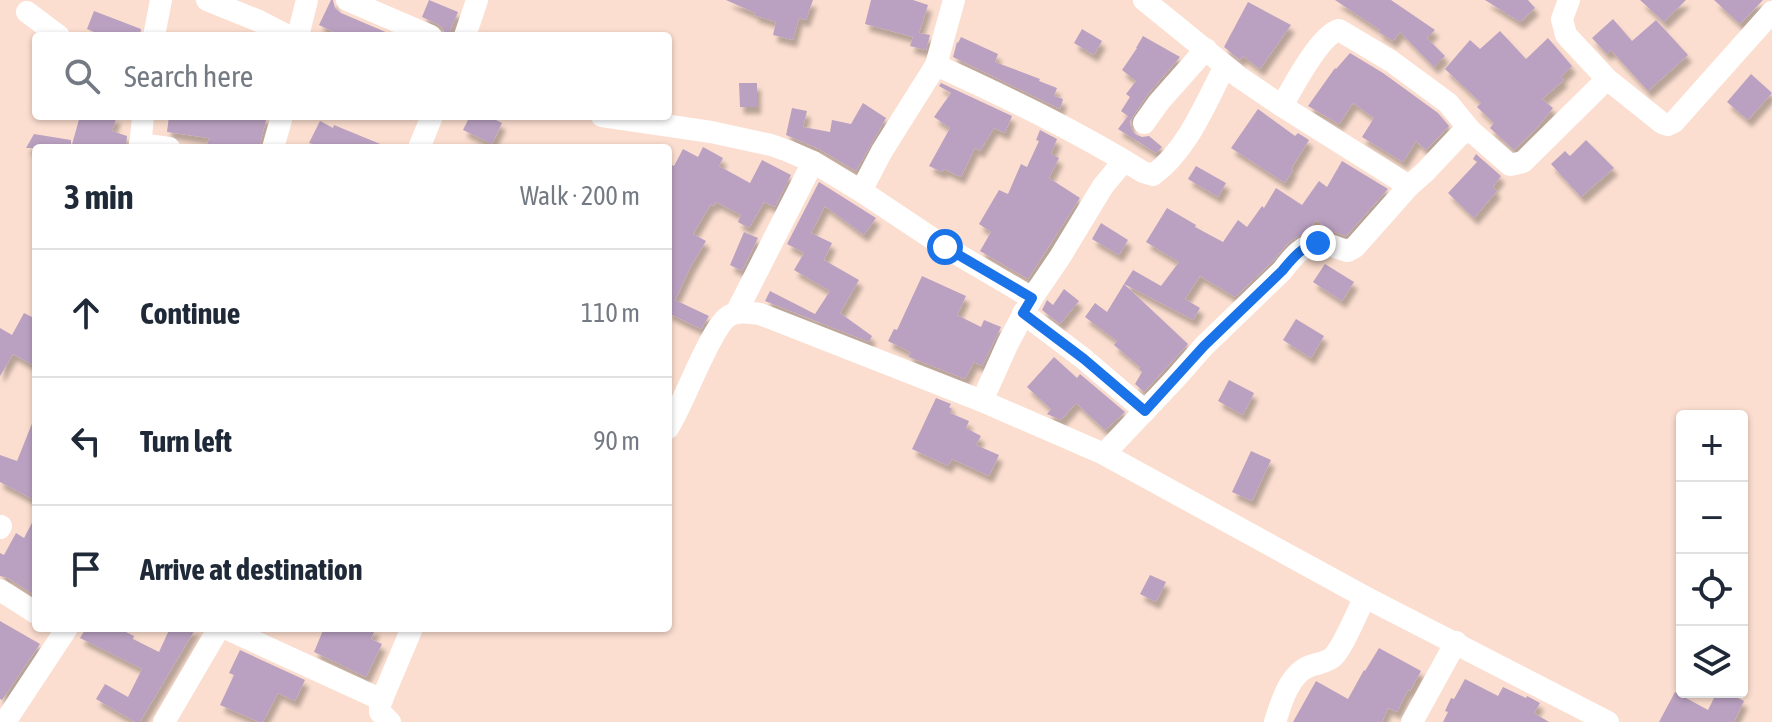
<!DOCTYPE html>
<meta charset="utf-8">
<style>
body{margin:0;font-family:"Asap Condensed",sans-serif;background:#f6f6f7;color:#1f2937}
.controls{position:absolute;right:24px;bottom:24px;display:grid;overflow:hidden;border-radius:8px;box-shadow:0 2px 6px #0004}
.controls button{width:72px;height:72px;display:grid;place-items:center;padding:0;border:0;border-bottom:2px solid #e0e1e3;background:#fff;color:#1f2937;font:40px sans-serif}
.stop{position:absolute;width:24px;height:24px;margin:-18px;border:6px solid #1a73e8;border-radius:50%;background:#fff}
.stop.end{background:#1a73e8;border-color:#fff;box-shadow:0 2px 8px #0008}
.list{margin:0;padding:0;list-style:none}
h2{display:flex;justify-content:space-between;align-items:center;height:104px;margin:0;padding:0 32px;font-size:34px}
h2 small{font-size:26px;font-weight:400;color:#747a83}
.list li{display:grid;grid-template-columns:52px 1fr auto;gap:24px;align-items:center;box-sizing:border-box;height:128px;padding:0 32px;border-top:2px solid #e0e1e3}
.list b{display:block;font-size:30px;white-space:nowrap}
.list em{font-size:26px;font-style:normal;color:#747a83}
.icon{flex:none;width:44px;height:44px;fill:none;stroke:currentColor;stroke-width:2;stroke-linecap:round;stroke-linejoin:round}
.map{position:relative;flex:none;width:1772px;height:722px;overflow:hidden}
.search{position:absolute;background:#fff;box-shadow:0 2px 6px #0004;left:32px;top:32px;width:640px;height:88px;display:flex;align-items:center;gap:20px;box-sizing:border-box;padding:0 28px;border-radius:8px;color:#747a83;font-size:30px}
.panel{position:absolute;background:#fff;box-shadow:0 2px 6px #0004;left:32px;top:144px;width:640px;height:488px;border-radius:8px}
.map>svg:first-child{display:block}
</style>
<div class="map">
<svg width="1772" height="722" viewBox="0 0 1772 722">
<defs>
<filter id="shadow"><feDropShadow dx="4" dy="7" stdDeviation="2" flood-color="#0004"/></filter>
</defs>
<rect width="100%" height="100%" fill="#fbdecf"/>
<g fill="#baa1c1" filter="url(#shadow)">
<path d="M331 0H333L335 8 341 13 395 36H342L319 25Z"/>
<path d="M429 0 458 12 448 36H445L443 28 437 24 422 17Z"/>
<path d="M726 0H813L806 20 799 18 793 40 773 35 776 22 754 15 755 13Z"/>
<path d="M871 0H913L928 5 919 33 930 35 926 50 910 46 913 37 865 24Z"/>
<path d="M1335 0H1391L1435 30 1427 38 1445 56 1434 67 1400 32 1393 41 1379 32 1380 30Z"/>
<path d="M1485 0H1528L1535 8 1520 22Z"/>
<path d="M1640 0H1686L1664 22Z"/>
<path d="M1714 0H1763L1740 24Z"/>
<path d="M1248 2 1291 25 1260 69 1243 56 1240 60 1224 47Z"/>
<path d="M94 11 141 29 140 36H104L87 29Z"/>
<path d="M1613 19 1632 41 1656 20 1688 55 1648 91 1611 50 1607 54 1592 38Z"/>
<path d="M1082 29 1102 41 1094 55 1074 43Z"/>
<path d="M1500 31 1526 59 1548 38 1572 66 1561 77 1564 80 1542 99 1553 108 1536 129 1514 150 1490 128 1494 123 1477 107 1481 103 1445 69 1470 40 1480 49Z"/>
<path d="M1143 36 1180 57 1148 94 1130 121 1131 128 1135 134 1142 137 1149 136 1162 147 1156 153 1118 129 1128 116 1121 111 1130 97 1126 94 1136 81 1122 70 1137 48H1136Z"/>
<path d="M961 37 998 54 995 62 1040 79 1039 81 1057 88 1054 96 1063 99 1060 109 953 57 957 42 958 43Z"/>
<path d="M1350 53 1383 73 1438 113 1449 126 1426 150 1416 141 1403 162 1362 137 1374 118 1353 103 1339 124 1308 106 1335 68 1336 69Z"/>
<path d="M1751 74 1772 93 1748 120 1727 102Z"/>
<path d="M739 83H757V107H740Z"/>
<path d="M941 83 1012 116 1005 133 994 128 980 151 975 148 961 177 944 169 942 172 929 166 950 128 934 117 951 93 939 86Z"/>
<path d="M863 103 886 118 856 171 819 149 786 135 792 108 807 111 803 127 830 132 832 120 851 124Z"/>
<path d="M1258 109 1295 136 1298 133 1309 140 1291 169 1293 170 1285 183 1231 148Z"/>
<path d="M80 116H117L112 131 127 136 126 148H71Z"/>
<path d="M169 116H267L259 148H219L207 145 209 138 167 132Z"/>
<path d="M470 116H488L502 123 492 144 463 130Z"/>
<path d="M320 121 333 128 334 125 390 148H326L309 143Z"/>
<path d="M1040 130 1057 139 1051 154 1059 158 1049 178 1080 198 1028 279 980 251 991 232 979 224 999 190 1008 194 1021 164 1027 167 1039 141 1036 140Z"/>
<path d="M34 134 71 140V148H26Z"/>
<path d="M1586 140 1614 168 1581 197 1551 164 1565 151 1570 156Z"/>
<path d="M703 147 723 158 719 166 750 183 762 160 791 175 775 207 764 202 749 228 738 222 741 215 716 202 714 206 711 204 693 234 706 241 691 266 675 300 709 316 701 329 668 313V163L674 166 683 149 698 157Z"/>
<path d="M1476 154 1501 176 1493 187 1497 191 1474 218 1448 193 1477 162 1473 159Z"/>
<path d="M1342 161 1388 189 1346 236 1329 230 1316 220 1308 231 1289 242 1272 262 1235 297 1200 276 1185 299 1200 308 1193 320 1124 284 1133 270 1161 286 1179 262 1146 242 1167 208 1196 225 1195 227 1223 242 1238 220 1247 227 1262 206 1264 208 1276 188 1302 205 1319 181 1327 187Z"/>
<path d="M1196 166 1226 183 1218 197 1188 179Z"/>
<path d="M819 182 876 218 864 235 825 206 811 233 832 243 824 260 859 280 840 313 872 336 869 342 765 301 770 291 815 314 830 291 794 270 804 253 787 244Z"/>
<path d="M1101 223 1128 240 1119 255 1092 239Z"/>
<path d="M744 232 758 238 742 271 730 265Z"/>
<path d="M1325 264 1354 282 1342 301 1313 282Z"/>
<path d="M922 276 966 296 957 315 981 327 984 320 1001 327 982 366 974 362 965 379 909 357 910 352 888 341 894 329 897 330Z"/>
<path d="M1124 284 1188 344 1144 392 1135 384 1142 372 1139 369 1140 367 1114 345 1117 341 1085 317 1095 303 1107 312Z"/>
<path d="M1064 289 1079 301 1060 324 1042 310 1047 300 1053 305Z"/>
<path d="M24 313 36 319V367L13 354 0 376V328L12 335Z"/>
<path d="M1296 319 1324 336 1311 358 1283 340Z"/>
<path d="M1054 357 1077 378 1080 374 1125 412 1105 430 1076 403 1061 420 1047 414 1051 409 1027 387Z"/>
<path d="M1229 380 1254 393 1243 415 1218 401Z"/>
<path d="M936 398 951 404 949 407 952 409 950 413 969 421 966 428 981 436 976 445 999 455 989 476 952 459 948 466 912 449Z"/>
<path d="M35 416H36V501L0 482V455L17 461Z"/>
<path d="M1251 451 1271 460 1252 501 1232 492Z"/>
<path d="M36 515V596L8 578 0 576V553L4 555 16 533 24 538Z"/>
<path d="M1150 575 1166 582 1156 602 1140 594Z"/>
<path d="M0 621 40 644 2 700 0 699Z"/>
<path d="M86 628H118L134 636 133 639 159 652 170 628H196L140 722H135L96 699 105 684 128 697 142 669 80 638Z"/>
<path d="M324 628H376L371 639 382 644 366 677 314 652Z"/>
<path d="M1379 648 1421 671 1410 691 1408 690 1397 712 1388 708 1382 722H1293L1316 681 1348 699 1364 670 1365 671Z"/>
<path d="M240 650 305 680 295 701 278 693 263 722H259L220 705 234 675 229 673Z"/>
<path d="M1465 679 1498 696 1503 687 1526 698 1527 696 1540 703 1534 713 1549 722H1443L1448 712 1445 711 1451 698 1454 699Z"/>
<path d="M1675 692 1708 710 1717 692H1726L1744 701 1734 722H1659Z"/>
</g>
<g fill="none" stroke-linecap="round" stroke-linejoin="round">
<g stroke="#fff" stroke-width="22">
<path d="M207 0 259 21 288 36"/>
<path d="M347 0 431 36"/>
<path d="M1144 0 1239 77 1282 106 1409 186 1425 172 1458 137 1464 132 1470 130 1510 165 1523 162 1607 79 1662 123 1668 125 1674 122 1772 12"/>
<path d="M1569 0 1562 19 1566 35 1607 79"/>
<path d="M27 12 59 36"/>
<path d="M154 36 161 0"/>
<path d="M298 36 307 0"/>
<path d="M465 36 477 0"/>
<path d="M936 65C1008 98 1075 130 1143 172L1153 175C1188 149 1205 104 1225 66"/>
<path d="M1282 106C1292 88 1320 35 1339 30L1391 61 1448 103 1470 130"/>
<path d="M602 116 711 132 771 145 788 151 813 162 861 191 945 247 1032 298"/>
<path d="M1144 123 1159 102 1206 49"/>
<path d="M140 144 169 148"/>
<path d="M140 148 143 116"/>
<path d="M273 148 282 116"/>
<path d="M419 148 432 116"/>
<path d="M861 191 882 151 936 65 954 0"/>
<path d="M736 313 813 162"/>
<path d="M1023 313 1084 359 1145 411"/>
<path d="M982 401 1008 343 1032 298 1060 257 1103 186 1124 161"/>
<path d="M668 428C683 406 711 326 729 316 737 310 751 313 760 314L982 401 1104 454 1365 597 1608 722"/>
<path d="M1104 454 1175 379 1204 346 1282 271C1291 259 1304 242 1321 243 1330 244 1339 249 1348 251L1355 247 1409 186"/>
<path d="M0 528 1 526"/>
<path d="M0 590 36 613"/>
<path d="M225 628 382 700"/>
<path d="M5 722 67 628"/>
<path d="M164 722 219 628"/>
<path d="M390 722 380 712V704L412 628"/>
<path d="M1275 722C1281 703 1289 674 1310 666 1318 663 1326 663 1333 657 1344 646 1357 612 1365 597"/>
<path d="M1412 722 1456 642"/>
</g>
</g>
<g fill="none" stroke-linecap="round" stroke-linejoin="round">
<path stroke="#1a73e8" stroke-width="10" d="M945 247 1032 298 1023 313 1084 359 1145 411 1204 346 1282 271C1292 259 1302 246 1318 243"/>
</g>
</svg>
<div class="controls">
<button>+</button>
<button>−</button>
<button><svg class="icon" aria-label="locate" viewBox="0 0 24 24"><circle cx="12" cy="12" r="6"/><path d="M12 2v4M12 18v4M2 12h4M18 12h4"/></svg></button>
<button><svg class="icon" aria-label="layers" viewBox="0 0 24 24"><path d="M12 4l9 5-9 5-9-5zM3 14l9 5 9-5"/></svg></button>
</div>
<div class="stop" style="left:945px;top:247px"></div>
<div class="stop end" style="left:1318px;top:243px"></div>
<div class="search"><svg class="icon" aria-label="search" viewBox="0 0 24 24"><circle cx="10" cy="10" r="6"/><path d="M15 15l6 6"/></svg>Search here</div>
<section class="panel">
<h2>3 min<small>Walk · 200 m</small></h2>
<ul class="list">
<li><svg class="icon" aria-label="ahead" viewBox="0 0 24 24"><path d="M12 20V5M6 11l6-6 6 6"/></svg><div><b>Continue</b></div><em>110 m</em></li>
<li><svg class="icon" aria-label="left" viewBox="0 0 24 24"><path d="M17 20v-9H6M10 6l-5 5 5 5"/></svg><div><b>Turn left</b></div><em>90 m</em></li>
<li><svg class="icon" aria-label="arrive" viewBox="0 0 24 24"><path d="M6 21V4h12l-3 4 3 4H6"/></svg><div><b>Arrive at destination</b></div></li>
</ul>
</section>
</div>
